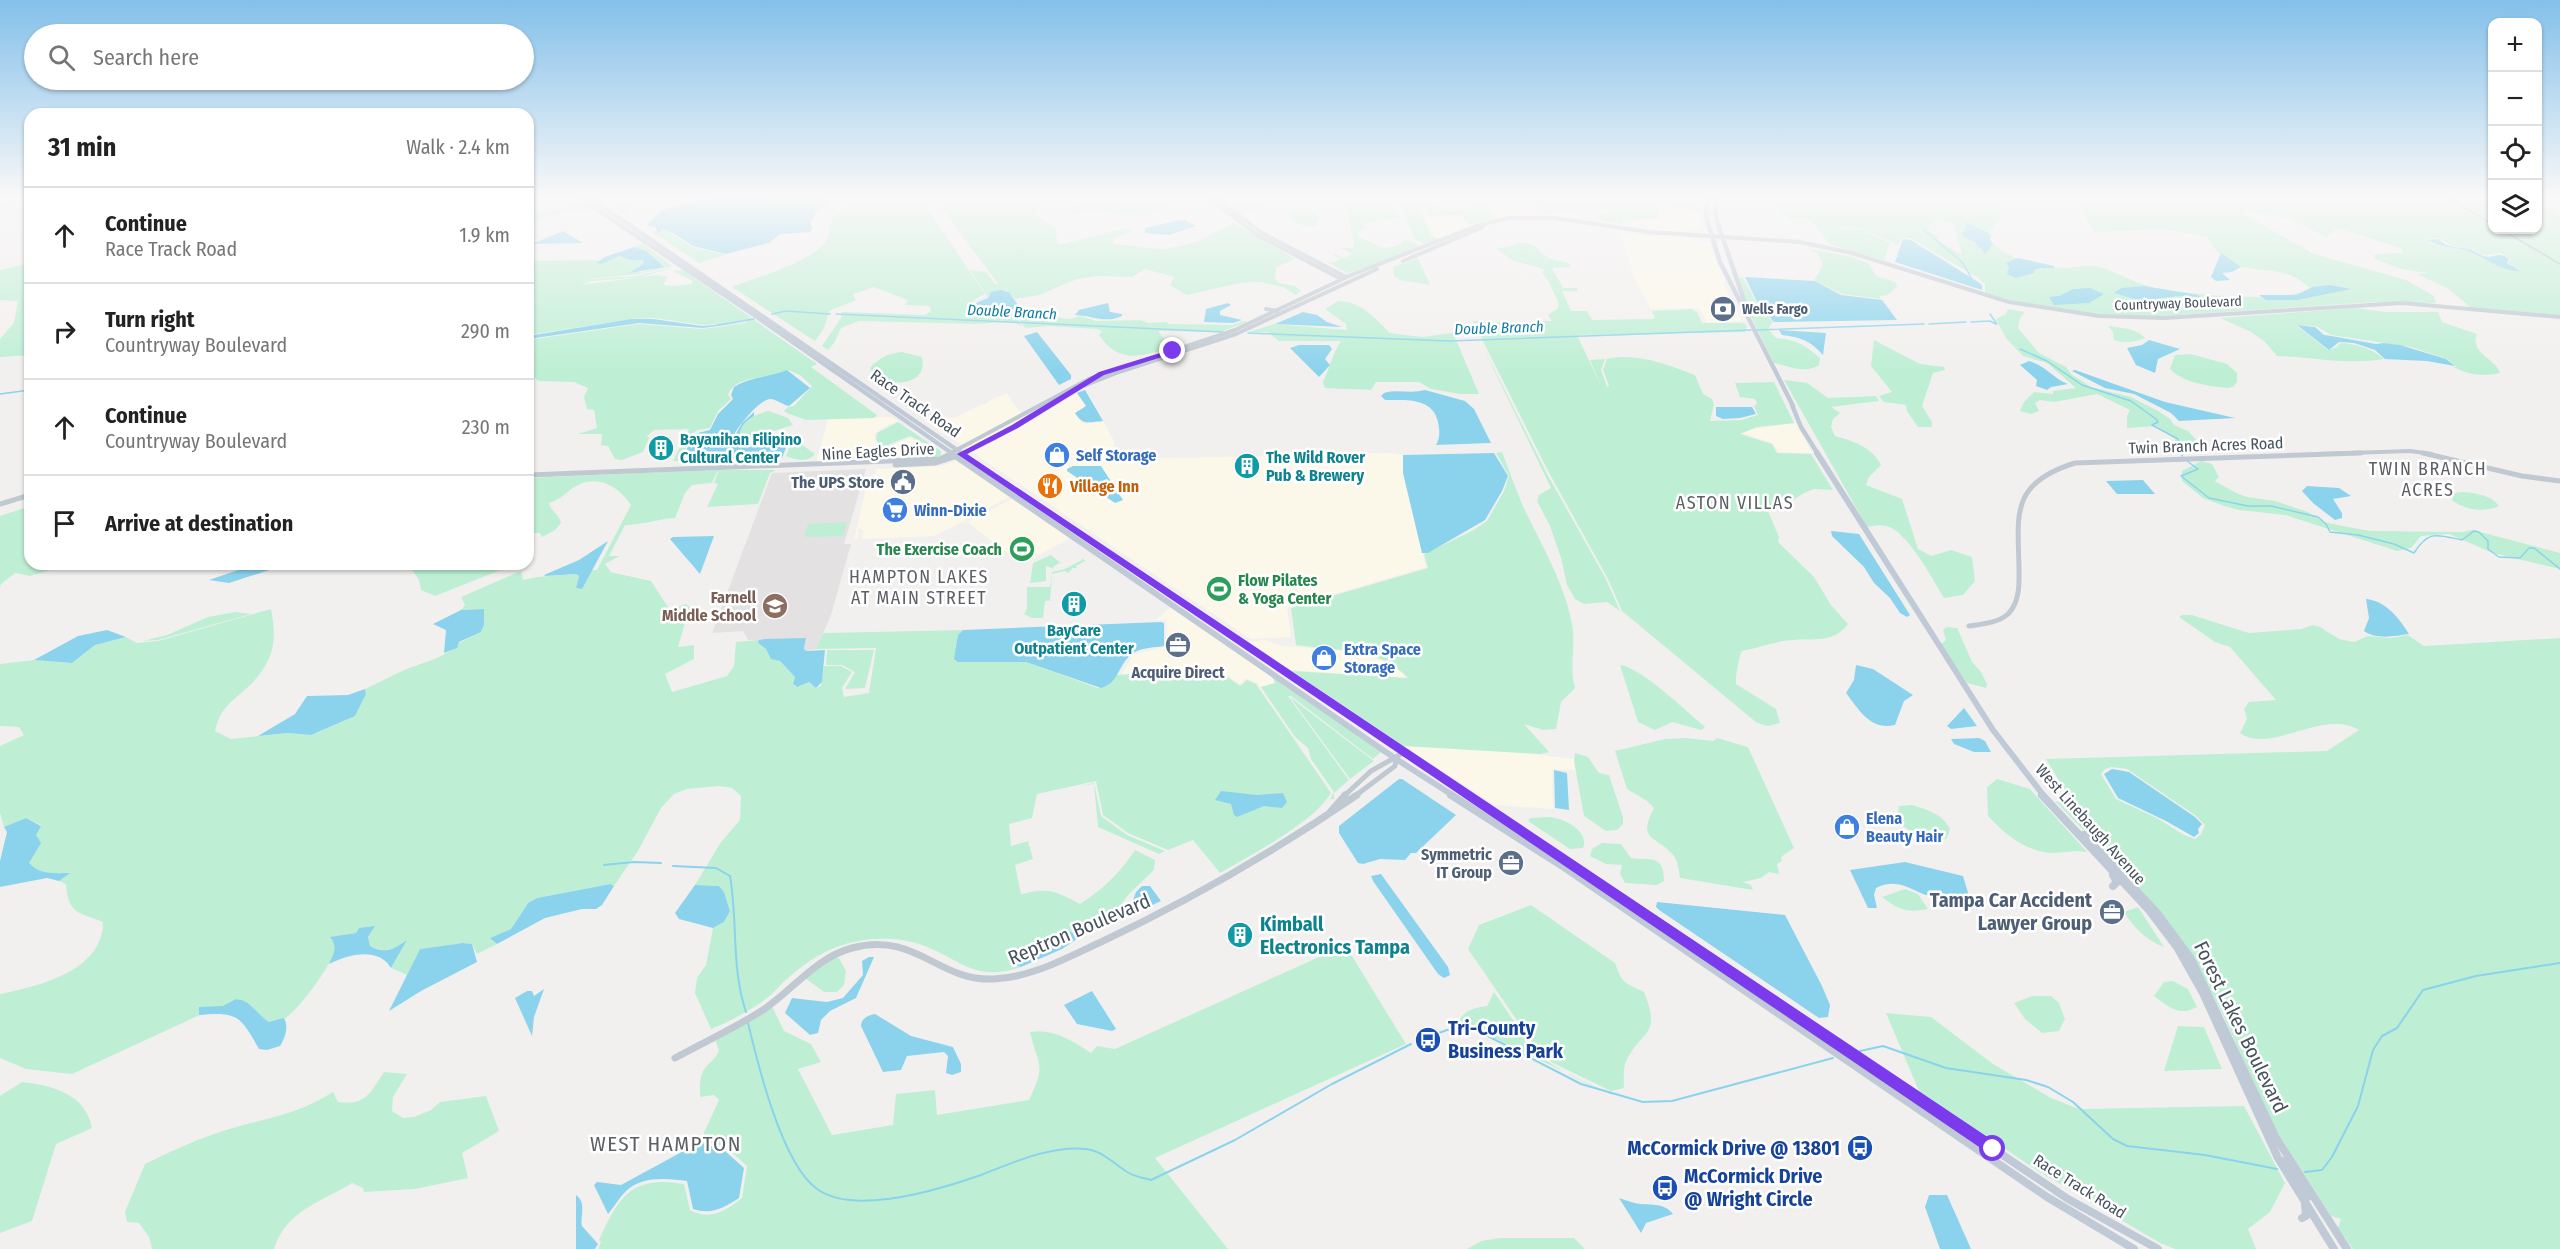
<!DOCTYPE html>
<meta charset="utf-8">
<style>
body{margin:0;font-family:"Fira Sans Condensed",sans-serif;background:#f2f2f2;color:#222}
.controls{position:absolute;right:18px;top:18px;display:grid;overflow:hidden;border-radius:12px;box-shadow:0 2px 4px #0004}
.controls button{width:54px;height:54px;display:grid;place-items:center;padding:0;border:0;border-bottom:2px solid #e0e0e0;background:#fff;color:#222;font:30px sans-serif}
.stop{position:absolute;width:18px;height:18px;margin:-14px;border:4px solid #7c3aed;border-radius:50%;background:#fff}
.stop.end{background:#7c3aed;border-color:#fff;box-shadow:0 2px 6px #0008}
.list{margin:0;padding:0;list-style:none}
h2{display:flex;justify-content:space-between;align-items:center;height:78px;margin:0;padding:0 24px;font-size:26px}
h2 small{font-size:20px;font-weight:400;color:#767676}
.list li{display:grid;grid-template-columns:39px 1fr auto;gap:18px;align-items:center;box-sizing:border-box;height:96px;padding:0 24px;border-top:2px solid #e0e0e0}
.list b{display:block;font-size:22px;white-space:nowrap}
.list p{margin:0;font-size:20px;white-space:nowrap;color:#767676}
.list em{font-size:20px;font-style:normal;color:#767676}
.icon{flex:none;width:33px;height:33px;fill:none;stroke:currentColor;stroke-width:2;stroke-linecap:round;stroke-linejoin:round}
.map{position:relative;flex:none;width:2560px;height:1249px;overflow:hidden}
.search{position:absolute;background:#fff;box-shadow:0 2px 4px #0004;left:24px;top:24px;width:510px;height:66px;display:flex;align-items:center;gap:15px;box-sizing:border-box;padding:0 21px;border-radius:33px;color:#767676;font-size:22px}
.panel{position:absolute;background:#fff;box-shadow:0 2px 4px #0004;left:24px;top:108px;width:510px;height:462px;border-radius:18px}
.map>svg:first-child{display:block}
</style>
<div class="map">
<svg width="2560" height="1249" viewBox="0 0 2560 1249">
<rect width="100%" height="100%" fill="#f2f0ef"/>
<g fill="#fcf8e9">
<path d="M1523 203 1532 204 1537 214 1498 216 1500 218 1494 219 1496 218 1492 212V205Z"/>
<path d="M1660 206 1701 212V230L1669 232 1630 227H1650L1642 221 1635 220 1660 218Z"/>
<path d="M1437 216H1461L1468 225 1473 224 1440 239 1433 236 1425 217Z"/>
<path d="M1621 233 1709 241 1716 261 1726 280 1723 283 1742 321 1707 323 1700 309 1697 308 1651 309 1634 277 1637 280 1634 277Z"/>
<path d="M1007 393 1018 410 1032 421 1077 393 1086 406 1075 413 1081 422 1086 424 1103 421 1114 441 1115 452 1119 456 1137 459 1390 453 1403 455V474L1426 567 1287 608 1291 637 1251 639 924 420 954 418Z"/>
<path d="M892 417 898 421 881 428 874 435 878 448H885L909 438 924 445 923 446 927 448 925 457H890L888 454 891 451 887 449 881 452V460L816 463 828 419Z"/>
<path d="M1796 423 1812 453 1778 452 1773 443 1742 433 1753 429Z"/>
<path d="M956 461 1010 497 964 520 966 522H962L933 536 862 539 864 532 860 528 857 530 859 532 857 539 854 540 865 492 868 483 873 484 875 476 871 475 876 473V469L942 466Z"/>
<path d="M1012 499 1070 538 1028 561 1020 562 967 522Z"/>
<path d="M1171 607 1273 678 1276 683 1261 687 1258 683 1246 678 1240 684 1215 667 1156 669 1153 673 1122 674 1134 654 1166 647 1167 620H1156Z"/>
<path d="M1265 640 1281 646 1351 651 1382 660 1396 667 1406 678 1291 670 1248 642Z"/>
<path d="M1404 746 1516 752 1574 759 1576 770 1552 769 1553 809 1495 805Z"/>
</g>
<path fill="#e3e1e1" d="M866 469 844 544H851L831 615 816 649 806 651 804 649 806 639 748 640 743 631 712 633 772 473Z"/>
<g fill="#beefd4" fill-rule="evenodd">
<path d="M0 196H30V203L0 210Z"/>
<path d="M597 196H650L649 198 653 196 629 207 627 210 629 212 623 214Z"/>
<path d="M835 196H919L985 294 974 300 972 307 982 314 974 307 984 309 986 313C996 315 1008 310 1017 313L1015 315 1022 326 1012 322H1001L1000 316V322L979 324 859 321 841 328 834 343 828 350 822 346 841 318 842 312 925 315 931 311 930 306 905 305 908 300 874 287 853 294 856 300 829 311 824 328 815 341 732 287C755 278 816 261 827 239 830 233 830 224 833 217L845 209 844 202Z"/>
<path d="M933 196H1068L1072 199 1066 204 1044 203 1037 215 1056 229 1057 243 1063 244 1127 228 1133 231 1114 238 1113 244 1161 249 1176 247 1199 241 1234 223 1295 259 1276 267 1275 278 1279 283 1295 286 1301 291 1296 295 1283 287 1260 282 1239 283 1187 295 1170 285 1174 277 1145 269 1132 277 1097 276 1077 279 1039 295 1015 299 1007 290 993 291 987 297 975 303 987 296 970 270 986 272 994 283 999 285Z"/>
<path d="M1123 196H1196L1163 210 1138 216 1085 211 1071 215V212L1079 203 1094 205Z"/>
<path d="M1220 196H1291L1259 210 1239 214 1229 206 1233 203Z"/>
<path d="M1313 196H1390L1400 218 1362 223 1365 228 1357 233 1359 237 1384 248 1397 246 1406 239 1421 246 1407 253H1399L1396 257 1348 273 1342 272H1349L1343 271 1324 260 1331 263 1341 259 1333 255 1335 254 1343 258 1353 254 1340 248H1353L1354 244 1346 205 1340 201Z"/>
<path d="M1394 196H1414L1431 235 1438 239 1427 244 1416 240Z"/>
<path d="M1416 196H1425C1438 211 1455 217 1473 205L1471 199 1475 196H1527V202L1490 203 1491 212 1494 218 1470 224 1462 215 1427 216Z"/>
<path d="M1536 196C1571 196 1604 195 1638 199L1640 196H1673L1683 202 1701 206 1700 211 1659 206 1658 218 1622 221V224L1601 221 1598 217 1611 211 1603 208 1544 214 1536 201Z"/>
<path d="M1780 196H1995L2001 216 1989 232 1990 240C2006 260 2042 267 2065 268 2075 268 2084 265 2093 266 2106 266 2132 282 2148 286 2178 294 2287 305 2310 288 2287 267 2270 273 2243 267 2230 264 2212 249 2207 237L2164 229 2096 232 2087 222 2076 196H2229L2262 206 2279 204 2266 196H2329L2330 199 2328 200H2345L2341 196H2492V230H2538V200L2560 215V316L2471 308 2449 289 2417 274 2428 273 2401 269 2375 259 2374 255 2393 253 2403 254 2401 248 2338 228 2326 237 2289 218 2247 212 2245 215 2314 254 2406 280 2434 296 2436 303 2374 302 2147 317 2089 315 2022 303 1985 293V284L1977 277 1910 238H1901L1898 245 1860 228 1839 226 1843 230 1860 229 1890 243 1884 260 1829 244 1811 219H1790L1778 210ZM1938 220 1954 223 1962 255 1939 241 1938 235 1928 231V226ZM2435 238 2441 239 2451 246 2473 249 2482 255 2501 253 2511 259 2508 263 2519 270C2499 271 2485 256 2466 251 2451 247 2440 249 2427 240Z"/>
<path d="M575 197 597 212 572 211 547 217 528 227V212L536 210 534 211C548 214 560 207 575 205L576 204 569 199Z"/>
<path d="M1306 209 1321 218 1317 223 1318 226H1303L1285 217 1292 210Z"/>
<path d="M654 230 657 233 663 230 667 231 692 247 725 255 699 263 652 232Z"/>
<path d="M1518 243C1541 242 1535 252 1549 258 1555 261 1563 261 1569 263L1571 267 1552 268 1563 288H1577L1578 291H1562L1571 311H1587L1592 320 1652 319 1655 318 1652 311 1692 309 1697 312 1702 323H1744L1747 326 1745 332 1577 335 1602 388 1590 360 1605 359 1601 370 1607 386 1604 388 1609 386 1603 370 1607 359C1637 352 1668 365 1695 375L1703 394 1712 399 1714 404 1710 421 1741 420 1758 415 1754 406 1757 404 1755 399 1740 397 1735 383 1774 382 1794 423 1757 427 1740 434 1772 444 1777 453 1811 454 1833 490 1814 489 1804 493 1792 501 1773 505 1768 511 1779 537 1778 542 1814 577 1831 605 1848 624C1833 644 1813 638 1792 640 1776 641 1758 648 1742 651 1739 656 1735 678 1736 684L1776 709 1780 723 1768 726 1757 723 1622 611 1608 579 1548 471 1473 321 1542 325 1541 321H1552L1548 315 1558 308 1559 304 1549 282 1542 272 1545 270C1535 265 1530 265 1521 263 1511 262 1503 252 1495 248L1510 247Z"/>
<path d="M643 244 672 266 640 274 579 280 636 276 675 267 641 277 582 282H589L581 285 656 275 668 277 663 285 675 286 692 284 693 281 673 271 683 270 817 364 811 367 877 415 874 418 806 420 787 413 784 411 788 407 794 406 812 386 800 375 788 370C782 372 776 375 770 376 755 379 735 378 728 395L731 399 718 411 710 428 697 430 692 434 684 454 690 457 689 461H673L689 429 654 430 647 436 649 438 643 452 622 460 615 459 608 446 601 445 602 434H578L597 428 594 410 587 409 584 397 588 388 574 382 539 381 533 377C531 364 528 354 528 340L638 324 702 329 746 323V321L703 325 654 318 631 319 528 335V261L600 260 597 262 602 264 619 256 630 260H644L638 273 663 267 646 251 634 247Z"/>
<path d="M1809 249 1848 256 1868 263 1876 276 1895 282 1897 287 1887 295 1879 296 1881 299 1842 294 1814 280 1823 264 1817 253Z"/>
<path d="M1418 258 1430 285 1400 280 1394 276 1393 267Z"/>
<path d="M30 263V355L0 357V339L14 323 18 301 0 300V270Z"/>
<path d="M1738 277 1743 278 1756 302 1773 322 1768 329 1776 338C1795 339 1806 345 1820 358L1819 365C1805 374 1789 366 1774 363L1750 314Z"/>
<path d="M1338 301C1363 302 1373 317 1390 333L1422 337 1453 333 1479 394H1460L1431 389 1419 382H1376L1371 390 1325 388 1323 382C1330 368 1332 354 1341 341H1279L1268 332H1249L1274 324 1347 330 1346 324 1325 309Z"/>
<path d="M2355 308 2386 312H2438L2442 322 2477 334C2469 353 2495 358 2500 373 2482 377 2470 375 2453 367H2457L2447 359 2411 347 2331 335 2316 326 2296 325 2328 350 2337 347 2340 343C2357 344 2371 348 2384 359 2348 365 2313 357 2277 356L2265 342 2251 332 2220 318Z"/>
<path d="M2008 309 2025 312 2020 318 2018 328 2039 353 2066 367 2071 374 2091 387 2131 397 2160 412 2170 419 2174 425 2188 431 2203 447 2202 452H2179L2175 446V439L2157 426 2127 428V416L2130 410 2097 394 2054 402 2040 400 2035 403 2039 411 2031 414 2020 411 2024 402 2034 392 2053 394V391L2076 388 2047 363 2023 356 2006 338 1996 319 2006 314Z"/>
<path d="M1021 313 1024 317 1028 313C1042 315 1039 319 1054 315 1064 321 1071 319 1080 316L1096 321 1141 320 1148 323 1167 322 1168 324 1232 325 1244 321 1247 322 1220 332 1158 331 1166 342 1173 347C1143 356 1119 365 1099 335L1102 331 1097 329 1047 326 1025 328 1016 314Z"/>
<path d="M2108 326C2121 328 2137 328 2145 338 2135 342 2125 344 2114 340L2113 332Z"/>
<path d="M1874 340 1920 364 1944 367 1945 370 1933 373 1922 406 1932 422V427H1918L1907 411 1906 405 1884 402 1879 396 1892 392 1871 366Z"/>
<path d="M1480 341 1546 472 1606 579 1620 611 1607 602 1584 604 1575 599 1567 585 1561 558 1550 526 1537 501 1539 495 1551 488Z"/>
<path d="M902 352 922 357C928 386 893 386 875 378L870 368C880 357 887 354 902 352Z"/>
<path d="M2191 354 2227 364 2237 373V382L2233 387 2227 388C2209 386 2183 383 2170 369L2175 355Z"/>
<path d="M1784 380 1807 383 1828 398 1876 396 1879 401 1831 407 1840 413 1833 419 1831 427 1835 436C1853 441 1872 447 1881 465L1869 477 1866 485 1902 499 1918 549 1931 556 1951 550 1972 557 1975 581 1963 595 1944 598C1933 580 1907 530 1886 526 1880 524 1873 526 1867 527Z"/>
<path d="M769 411 788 418 793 425 747 439 739 436C742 420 754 414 769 411Z"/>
<path d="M898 422 941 451V455L939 457 883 460 882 452 888 450 886 455 888 458 926 457 929 448 925 446 926 444 910 436 880 448 876 439 877 433Z"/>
<path d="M791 443 801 444 815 454C807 463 797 460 786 456Z"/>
<path d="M1502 452C1509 470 1515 487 1522 504 1540 543 1564 581 1572 624 1576 646 1569 666 1575 688L1561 702 1556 729 1543 730 1524 724 1549 752 1540 754 1404 746 1292 671 1408 678C1379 647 1335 651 1296 645L1291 608 1428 568 1424 554 1472 531 1487 521 1504 491 1509 476 1496 453Z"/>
<path d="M2201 461 2212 464 2219 477 2215 481 2234 492 2247 497 2275 501 2308 512 2324 522 2343 526 2370 531 2461 532 2473 530 2560 553V569L2493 553 2449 534 2421 536 2411 548 2397 551 2285 515 2239 510 2224 506 2203 498 2182 481V471Z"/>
<path d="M721 470H776L770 473 758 504 707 507 718 484 714 483 718 472H661H717L712 483 692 485 685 493 675 518C657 519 642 525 625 525L609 556H620L605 564 611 572 601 570 651 581 670 610 686 604 693 609 687 616 678 647 694 645V659L665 674 672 692 727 676 734 666 736 642 759 640 758 643 766 649 771 658 780 661 795 677 793 684 796 687 809 682 816 688 821 686 824 666H841L852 672 842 688 844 697 869 693 876 648 816 649 823 633 963 630 958 635 955 662H1026L1098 688 1108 686 1117 675 1216 669 1240 686 1247 680 1256 684 1331 793C1313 823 1252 854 1220 873L1193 840 1168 850 1128 833 1103 815 1096 781 1037 794 1032 818 1009 824 1011 846 1028 841 1033 859 1015 865 1021 894C1051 888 1053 890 1080 904 1103 889 1120 873 1135 850L1155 860 1154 870 1129 894 1115 912 1080 937 1069 931 1057 939 1013 959 1014 965 1021 967C975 983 960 959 922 945 903 938 879 937 859 941 832 945 807 961 787 979 780 985 774 993 767 998 749 1011 731 1021 711 1029L695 993 697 978 706 965 713 928 724 922 730 911 724 892 719 886 695 885 721 842 740 820 741 796 732 788 719 786 687 789 674 794 661 808 638 851 614 886 609 884 537 898 527 904 511 929 491 938 497 944 477 954 472 944 463 943 420 949 407 975 391 968 406 942C391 950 386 953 370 946L368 937 374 927 359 928 356 933 331 937C333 941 336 944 335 950 331 966 298 1011 284 1019 279 1021 274 1021 269 1022 257 1015 252 1003 238 999L222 1007 199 1008 202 1014 72 1074 26 1069 0 1058V994C39 986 103 971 103 922 79 912 68 915 66 884L59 881 69 873C54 873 39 875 28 863L40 843 36 835 41 825 26 818 4 827 0 813V746L24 735 19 727 0 726V664L34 660 72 663 95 645 126 637 137 643 158 641 271 609C278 642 273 663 248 687 231 703 221 706 215 731L231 739 288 733 311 735 355 716 366 694 365 689 404 670 437 658 456 648 459 643 481 632 484 625V609L461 610 465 605 461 597 521 571 523 580C541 575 556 576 576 574L579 576 576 588H582L592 570H597L631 505C618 485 595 473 573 488 564 494 560 500 549 503 551 512 559 514 561 523L555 530 542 537 540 533H528V478L638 473 528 477Z"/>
<path d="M2463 492C2475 493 2491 495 2499 506 2484 513 2464 510 2452 500L2454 493Z"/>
<path d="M30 506V564H70L30 576 15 573 1 584 0 588V516Z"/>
<path d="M847 522 843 536 804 537 808 524Z"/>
<path d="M1051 555 1062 564 1059 563 1053 567 1054 569 1046 566V581L1030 583 1033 563Z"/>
<path d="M1081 558 1088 562 1085 561 1076 566 1077 568H1073L1068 573 1065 571 1052 574 1050 600H1054L1045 601 1043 618H1032L1024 614 1027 608V587H1050L1052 572 1065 569 1082 560Z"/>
<path d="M408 564H516L435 596 421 590 419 580Z"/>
<path d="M235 612 251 614 158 640 143 641 167 635 208 617Z"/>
<path d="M2182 615H2192L2249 633 2301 629 2313 625 2320 627 2339 639 2354 642 2368 636 2390 638 2408 635 2424 646 2560 638V1249H2353L2338 1228 2341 1219 2331 1216 2271 1122 2223 1015 2195 961 2097 844 2055 801 2074 805 2046 759 2327 751 2359 730C2322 708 2271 755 2240 733L2247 719 2244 709 2249 702 2276 700 2230 647 2215 642 2179 617ZM2111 767 2127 769 2196 816 2205 825 2201 834 2195 839 2184 835 2157 818 2116 799 2101 774 2105 769Z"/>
<path d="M1947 627 1957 628 1959 632 1972 662 1981 672 1987 684 1986 688 1967 683 1941 644 1946 640 1943 630Z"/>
<path d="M827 650H874L865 688 845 689 855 672 842 665H826Z"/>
<path d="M1620 665C1641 667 1687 712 1705 727L1701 730 1672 722 1655 730 1638 722Z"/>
<path d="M1273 678 1381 752 1373 759 1291 696H1288L1349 780 1334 793V799H1330L1334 792 1311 759 1308 748 1295 737 1261 687 1275 683Z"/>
<path d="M1290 697 1374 761 1350 779Z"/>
<path d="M1686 738 1713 741 1717 738 1748 747 1794 848 1781 857 1782 861 1777 864 1779 874 1769 872 1761 878 1743 882 1751 885 1753 890 1680 878C1679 872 1678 861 1674 856 1657 835 1636 842 1654 808L1647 801 1627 789 1615 751 1665 739Z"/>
<path d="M1575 753 1588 757 1599 773 1609 775 1623 817V824L1617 830 1606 831 1584 816 1574 761Z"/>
<path d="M1997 779 2030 789 2087 852C2073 849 2058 855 2044 852 2021 848 2003 832 1988 816L1987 787Z"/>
<path d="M1094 783 1101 816 1127 835 1165 851 1159 854 1098 827 1094 784 1078 786Z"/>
<path d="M1911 805C1927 809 1942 814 1950 829L1947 838C1930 846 1910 832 1897 821L1899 806Z"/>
<path d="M1530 818C1538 818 1548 816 1555 818 1569 821 1589 833 1583 848L1570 849 1528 821Z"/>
<path d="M1602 843 1621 844 1631 858C1649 861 1664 853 1664 881L1657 885 1625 883 1620 874 1622 865 1606 864 1590 856 1592 849Z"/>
<path d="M1905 889 1918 894 1928 909C1906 913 1899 910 1882 897Z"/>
<path d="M1531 905 1615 963C1623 985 1624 982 1644 992 1663 1039 1639 1029 1625 1064 1623 1072 1624 1081 1624 1088L1611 1091 1553 1063 1538 1051 1468 949 1479 925Z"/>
<path d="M2138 907 2164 947C2146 940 2135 929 2124 912Z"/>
<path d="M1339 948 1352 956 1406 1044 1155 1158 1228 1249H598L601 1242 599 1240C619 1196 632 1175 684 1184L690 1210C709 1221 726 1211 742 1198L747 1166 727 1148 701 1139 719 1100 714 1095 700 1097C700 1089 699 1079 703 1071 708 1063 715 1060 719 1051L715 1039 772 1006 784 1031 811 1044 821 1062 798 1069 832 1135 893 1125 896 1094 935 1090 937 1115 1029 1100C1047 1062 1038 1068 1030 1032 1053 1028 1073 1041 1091 1053L1097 1046 1115 1049Z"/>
<path d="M834 957 839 958 846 971 844 985 837 992H824L805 978Z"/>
<path d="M2173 981 2188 989 2197 1007C2179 1017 2169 1007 2154 996L2164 982Z"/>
<path d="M1494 992 1535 1052C1550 1065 1595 1091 1614 1093L1612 1095 1459 1021C1465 1009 1475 1008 1487 1006Z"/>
<path d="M2032 996H2051L2059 1003 2065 1019 2059 1031 2042 1033 2025 1019 2014 1003Z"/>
<path d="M1886 1013 1931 1017 1993 1064 2051 1098 2079 1109 2244 1106 2285 1183 2270 1212 2248 1229 2256 1249H2175L2160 1243 2038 1171 1919 1091Z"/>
<path d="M2178 1026 2204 1027 2222 1069 2164 1071Z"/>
<path d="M384 1072 407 1074 393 1097 392 1111 403 1118 414 1117 431 1110 440 1102 486 1096 499 1131 462 1153 468 1178 415 1189 364 1192 363 1188 352 1183C322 1202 286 1210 274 1249H152L149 1237 139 1223 127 1222 125 1212 145 1164C169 1152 200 1138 226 1130 266 1118 297 1115 333 1092L338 1102C366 1106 370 1093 384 1072Z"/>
<path d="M22 1082C52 1085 86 1094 92 1128L56 1144 32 1221 0 1233V1096Z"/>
<path d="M1500 1238H1574L1585 1249H1467L1481 1241Z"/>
</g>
<g fill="#8bd3ec">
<path d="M744 196C764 196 814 192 830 203L816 211 814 218 810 221 812 229 810 232 780 234 769 243 726 254 693 246 673 233 663 229 658 233 655 227 647 225 661 211 687 202Z"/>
<path d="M1179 220H1185L1196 226 1169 235 1145 233V228Z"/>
<path d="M1967 222 1991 235 1990 240 1993 244 1985 254 1975 242 1962 236Z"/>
<path d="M563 231 583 243 532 244Z"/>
<path d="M1903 239 1911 240 1978 282 1982 285V290L1895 262Z"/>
<path d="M2439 239C2447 249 2458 247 2470 249 2475 251 2478 254 2483 256 2494 259 2498 250 2509 259L2507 263 2520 271C2503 272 2485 258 2470 252 2455 246 2442 249 2428 240Z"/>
<path d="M634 247 646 251 664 267 629 273 642 265 644 260H630L619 256 602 264 596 263 605 257Z"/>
<path d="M2221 253 2241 267 2232 272 2222 273 2230 280 2216 281 2211 277Z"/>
<path d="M2018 258 2054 266V268H2040L2034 270V273L2016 278 2007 274 2009 267 2006 263Z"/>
<path d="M1745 277 1815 281 1841 295 1882 300 1897 320 1774 322 1757 302Z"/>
<path d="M2330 285 2351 289 2297 300H2266L2259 295H2296L2313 287Z"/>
<path d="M2143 286 2198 295 2200 297 2177 296 2142 301 2114 293 2121 288Z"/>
<path d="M2090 288 2104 294 2089 303 2054 305 2049 297 2059 296 2073 289Z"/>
<path d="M1001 290 1009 292 1018 305 1007 313H990L985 308 975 306 976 303 988 298 991 292Z"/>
<path d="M1108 303 1110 312 1122 314V316C1107 324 1089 315 1075 315L1079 310Z"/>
<path d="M1228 303 1231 305 1220 311V315L1242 320 1233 323 1204 322 1206 309Z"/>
<path d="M1303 312 1317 315 1327 322 1342 327 1275 324Z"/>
<path d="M631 319H653L702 326 746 322 703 328 639 323 528 339V336Z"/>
<path d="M2297 325 2315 327 2324 335 2331 336 2376 344 2384 343 2400 345 2446 359 2455 366 2427 361 2385 359 2375 350 2354 343 2339 342 2329 350Z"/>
<path d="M1779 330 1826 333 1823 355C1811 341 1800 337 1782 335Z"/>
<path d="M1037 332 1071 375V379L1059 385 1024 336Z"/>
<path d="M2149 340 2180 349 2158 359 2155 373 2136 365 2127 348 2142 345Z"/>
<path d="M1329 345 1332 349 1325 359 1330 365 1319 377 1290 348 1299 345Z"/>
<path d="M2029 361C2047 366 2052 378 2068 384L2051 387 2047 390 2036 386 2037 380 2020 365Z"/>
<path d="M787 370 810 388 789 406C783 405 778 400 771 399 761 398 738 426 734 435L738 439 748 441 736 434 742 423 754 412V416C745 421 741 426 739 436 754 441 775 430 787 435L789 440 782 458 703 461 685 453 694 434 710 430 718 414 733 399 731 395 734 387C750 377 770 377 787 370Z"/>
<path d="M2075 370 2165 402 2235 418 2179 421 2171 413 2134 394 2105 388 2072 371Z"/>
<path d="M1085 390 1103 421C1089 422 1083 426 1075 413L1086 406 1077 393Z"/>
<path d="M1425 390 1465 401 1474 409 1491 443 1436 445C1440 438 1440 432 1438 422 1433 397 1405 400 1385 400L1381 396 1384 393C1398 389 1411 394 1425 390Z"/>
<path d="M1716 407H1752L1756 414 1740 418 1723 419 1716 416Z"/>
<path d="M1494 453 1508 476 1502 491 1485 520 1428 553H1422L1403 473V455Z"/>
<path d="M1073 466H1101L1123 500 1115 503 1067 471V469Z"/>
<path d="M2143 480 2155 494H2117L2106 481Z"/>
<path d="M2307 486 2339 488 2351 496 2333 499 2342 513V518L2335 520 2313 503 2302 491Z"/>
<path d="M1831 531 1859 534 1910 615 1907 617 1900 613 1890 598 1874 583 1864 567 1832 536Z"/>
<path d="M714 536 700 574 670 539 673 537Z"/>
<path d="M608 541 582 589 576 588 579 576 576 574 545 576 544 575 579 560Z"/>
<path d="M256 564H288L229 583 209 580Z"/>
<path d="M2366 599C2386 601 2399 618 2409 634 2395 636 2377 640 2364 631L2369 618Z"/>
<path d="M484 609V625L481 632 459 642 457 648 444 653 446 630 433 624 461 610Z"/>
<path d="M1161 622 1164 623V646C1153 648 1141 647 1132 654 1118 664 1119 684 1101 688L1026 662H957L954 659 958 635 963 630Z"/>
<path d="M107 630 126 637 95 645 72 663 34 660 78 636Z"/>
<path d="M806 638 804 649 806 651 825 650 822 682 816 688 809 682 797 687 793 684 795 677 780 661 771 659 766 649 758 643 759 640 765 639Z"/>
<path d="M1856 665 1873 669 1913 695 1904 701 1895 725C1871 731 1859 710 1846 693L1854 680Z"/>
<path d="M365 689 366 694 355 716 311 735 288 733 258 736 295 714 307 696 348 695Z"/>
<path d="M1964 708 1977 726 1951 729 1947 726Z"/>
<path d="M1979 738 1985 741 1991 752H1974L1954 744 1951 739Z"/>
<path d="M2112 769 2129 772 2195 817 2202 824 2198 829 2199 833 2194 837 2166 821 2118 798 2104 774Z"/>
<path d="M1554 770 1567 773 1569 810 1555 808Z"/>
<path d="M1399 779H1402L1456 815 1416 853H1411L1405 860 1380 859 1363 864 1358 863 1339 833V826Z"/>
<path d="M1221 791 1257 795 1283 793 1287 802 1282 808 1264 806 1237 817 1234 815 1231 804 1215 800Z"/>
<path d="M26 818 41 826 36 835 41 843 29 863C40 875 55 873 70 873L59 881 47 878 0 887V861L7 832 4 827Z"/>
<path d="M1905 862 1963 876 1969 896 1935 893 1936 897C1914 895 1901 875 1876 888L1874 895 1877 908H1868L1850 870Z"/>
<path d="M1381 874 1448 967 1450 975 1444 978 1438 974 1373 881 1371 876Z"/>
<path d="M610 884 614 886 602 905 596 909H582L545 918 497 944 490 938 511 929 528 903 537 898Z"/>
<path d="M695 885 719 886 724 892 730 911 724 922 713 928 679 919 675 913Z"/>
<path d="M1142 886H1150L1161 901 1114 923V919L1133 900 1136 892Z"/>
<path d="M1657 902 1785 915 1822 986 1830 1005 1828 1017 1819 1018 1659 910 1656 907Z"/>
<path d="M375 926 368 937 370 946C385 954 393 950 407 940L391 968C378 946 347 955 329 964 334 953 338 947 330 937L356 933 359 928Z"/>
<path d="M1069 931 1080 937 1062 949 1021 967 1014 965 1013 959 1057 939Z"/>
<path d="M463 943 472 944 477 962 421 991 389 1011 420 949Z"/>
<path d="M869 957H874L856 998 830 1011 821 1020 818 1033 810 1035 785 1013 792 998 827 1002 843 998 863 975 862 961Z"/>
<path d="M544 989 534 1017 532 1036 515 998 527 991H532L534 996Z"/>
<path d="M1092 991 1116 1029 1112 1031 1077 1024 1064 1005Z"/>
<path d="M236 999C251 1000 256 1014 269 1022L284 1018C289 1027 285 1038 280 1046L267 1050 259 1049C241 1017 238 1011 199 1015V1007L223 1006Z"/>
<path d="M875 1014 911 1036 953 1047 961 1064V1072L952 1075 946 1073 948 1056 944 1052 907 1056 901 1070 883 1072 861 1026C861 1019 868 1015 875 1014Z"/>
<path d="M700 1142 725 1151 744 1168 739 1198C723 1208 712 1215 693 1209L687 1181C667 1178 641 1176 626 1191 619 1198 614 1207 608 1214L594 1185 597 1182 621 1185Z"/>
<path d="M576 1195C587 1203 580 1216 582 1226L598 1244 595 1249H576Z"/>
<path d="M1929 1195H1947L1971 1249H1940L1925 1207Z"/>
<path d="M1619 1198C1626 1200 1633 1203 1640 1204 1653 1205 1664 1203 1673 1214L1646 1223 1641 1233Z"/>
</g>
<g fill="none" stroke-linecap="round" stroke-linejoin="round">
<g stroke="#8bd3ec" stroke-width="1.5">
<path d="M1923 229 1962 262 1971 277"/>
<path d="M772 314 786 311 830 314"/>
<path d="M836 314 1223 332"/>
<path d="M1990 314 1997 324"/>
<path d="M1971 322 1990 321 1996 324"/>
<path d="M1929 324 1966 322"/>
<path d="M717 325 754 319"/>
<path d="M1757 330 1924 324"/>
<path d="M1248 333 1449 341 1751 330"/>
<path d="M2020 349 2047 361 2082 385 2131 401 2156 419 2158 422 2152 425 2178 439 2179 443 2173 444 2183 453 2182 456"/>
<path d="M0 394 30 390"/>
<path d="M2187 461 2198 469 2181 476 2209 498 2248 506H2271L2318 517 2326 524 2330 532 2358 535 2394 544 2414 553C2429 529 2438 535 2462 540L2474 531 2479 532 2488 541V549L2499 557 2520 558 2529 548H2534L2560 569"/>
</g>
<g stroke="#8bd3ec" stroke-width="2">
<path d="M604 865 634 862 661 863"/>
<path d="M673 866 716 868 730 876C738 922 731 968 746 1012"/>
<path d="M748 1023C758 1065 782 1164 817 1189 855 1216 941 1189 981 1175 1012 1163 1051 1145 1086 1149 1103 1151 1115 1165 1129 1173 1136 1177 1144 1178 1151 1180L1235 1140 1332 1084 1411 1044"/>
<path d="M1419 1040 1447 1030H1476L1581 1084 1643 1102 1672 1101 1833 1058"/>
<path d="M1860 1051 1883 1046 1946 1068 2026 1080 2048 1087 2073 1102 2113 1139 2127 1146 2205 1155 2277 1169"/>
<path d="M2305 1172 2322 1170 2332 1157 2358 1106 2373 1050 2382 1036 2397 1028 2423 990 2476 976 2560 963"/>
</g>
<g stroke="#c0c9d1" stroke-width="4">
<path d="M1207 196 1257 235 1341 279"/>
<path d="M1214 196 1260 232 1346 277"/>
<path d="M1403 261 1483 227"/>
<path d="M1266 309 1277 311"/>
<path d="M949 454 1089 379 1235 330 1351 275 1479 225 1509 218H1555L1649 232 1800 242 1852 253 2009 302 2099 316 2164 318 2402 303 2560 317"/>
<path d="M963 454 995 438 1081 387 1119 372 1236 334 1377 269"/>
<path d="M2319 454 2410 451 2432 454"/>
</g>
<g stroke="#c0c9d1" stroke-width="5">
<path d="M2423 453 2522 476 2560 481"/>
<path d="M895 465 935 463 966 453"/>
<path d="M528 475 940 459 952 453"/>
<path d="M0 504 30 495"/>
<path d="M1969 626C1982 624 1998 623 2008 614 2017 605 2019 592 2019 580 2020 521 2004 485 2075 463L2361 453"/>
<path d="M1344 796 1371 771 1403 753"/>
<path d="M1355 796 1395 766 1396 759"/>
</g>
<g stroke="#c0c9d1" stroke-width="7">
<path d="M1331 811 1345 795"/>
<path d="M675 1058C704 1042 735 1028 763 1010 793 990 815 958 852 948 916 931 938 982 994 979 1033 977 1066 958 1101 942 1191 900 1275 851 1357 795"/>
</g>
<g stroke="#c0cad6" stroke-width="4.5">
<path d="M577 196 757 317 953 454"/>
<path d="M587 196 963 454"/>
<path d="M1710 196 1706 207V217L1720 262 1793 406"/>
<path d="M1719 196 1715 208 1717 221 1749 315"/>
<path d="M1792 405 1801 427 1818 454"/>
</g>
<g stroke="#c0cad6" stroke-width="6">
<path d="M951 453 1396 759 1454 796"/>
<path d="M960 453 1470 796"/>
<path d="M1817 453 1993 730 2044 796"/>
</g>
<g stroke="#c0cad6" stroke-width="8">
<path d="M1451 795 1564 867 2047 1197 2134 1249"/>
<path d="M1467 795 2068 1199 2158 1249"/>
<path d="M2042 795 2149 910 2177 947 2203 993 2278 1158 2334 1249"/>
<path d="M2084 835 2157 913 2191 959 2275 1136 2347 1249"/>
<path d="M2113 875 2117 882 2113 886"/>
<path d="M2283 1161 2308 1197"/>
<path d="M2302 1218 2306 1216 2305 1205"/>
</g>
<g stroke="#b2b4ba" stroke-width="1.5">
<path d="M2446 196 2492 224"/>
<path d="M2502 230 2560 264"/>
</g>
</g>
<linearGradient id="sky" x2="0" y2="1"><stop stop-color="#83c0ea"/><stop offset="0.53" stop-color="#f9f8f8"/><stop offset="1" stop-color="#f9f8f8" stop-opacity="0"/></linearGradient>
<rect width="2560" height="371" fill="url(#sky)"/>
<path fill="#7c3aed" d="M1173 349 1176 351 1175 353 1104 375 1018 428 967 454 1998 1144 2000 1149 1998 1153 1993 1155 1988 1153 957 454 1012 425 1099 372Z"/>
<defs>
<g id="bank-disc" transform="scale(1.35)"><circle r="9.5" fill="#5c6f8a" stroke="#fff"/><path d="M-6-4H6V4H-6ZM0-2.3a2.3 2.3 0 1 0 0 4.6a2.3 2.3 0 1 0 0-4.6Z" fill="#fff"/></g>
<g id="building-disc" transform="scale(1.35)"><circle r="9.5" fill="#0f9aa8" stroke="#fff"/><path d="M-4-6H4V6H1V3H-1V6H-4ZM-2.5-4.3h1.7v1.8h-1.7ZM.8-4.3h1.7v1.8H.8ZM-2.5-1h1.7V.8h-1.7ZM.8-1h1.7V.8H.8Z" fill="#fff"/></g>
<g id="shop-disc" transform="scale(1.35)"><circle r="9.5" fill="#3f7fe0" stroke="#fff"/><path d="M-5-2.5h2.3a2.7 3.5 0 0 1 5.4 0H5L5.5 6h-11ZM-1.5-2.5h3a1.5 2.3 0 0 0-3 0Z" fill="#fff"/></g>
<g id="civic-disc" transform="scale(1.35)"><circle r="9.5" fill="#5c6f8a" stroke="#fff"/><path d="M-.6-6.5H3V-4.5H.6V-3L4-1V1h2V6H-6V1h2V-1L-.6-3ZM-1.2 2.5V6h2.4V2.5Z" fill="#fff"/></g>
<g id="restaurant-disc" transform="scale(1.35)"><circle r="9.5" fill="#e8710a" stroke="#fff"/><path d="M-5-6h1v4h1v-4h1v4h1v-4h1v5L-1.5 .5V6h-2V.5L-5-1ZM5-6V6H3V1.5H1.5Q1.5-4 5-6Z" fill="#fff"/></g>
<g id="supermarket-disc" transform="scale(1.35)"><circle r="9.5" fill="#3f7fe0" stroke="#fff"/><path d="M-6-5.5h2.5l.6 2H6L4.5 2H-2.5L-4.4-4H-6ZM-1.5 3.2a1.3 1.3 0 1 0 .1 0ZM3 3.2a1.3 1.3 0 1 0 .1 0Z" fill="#fff"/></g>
<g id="stadium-disc" transform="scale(1.35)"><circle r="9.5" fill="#2e9e5b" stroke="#fff"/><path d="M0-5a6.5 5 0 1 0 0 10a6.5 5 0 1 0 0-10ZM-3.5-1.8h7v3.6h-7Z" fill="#fff"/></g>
<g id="school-disc" transform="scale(1.35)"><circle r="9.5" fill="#8d6e63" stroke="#fff"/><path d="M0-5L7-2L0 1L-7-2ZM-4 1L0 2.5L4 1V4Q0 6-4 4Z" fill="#fff"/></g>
<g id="office-disc" transform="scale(1.35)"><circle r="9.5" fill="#5c6f8a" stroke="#fff"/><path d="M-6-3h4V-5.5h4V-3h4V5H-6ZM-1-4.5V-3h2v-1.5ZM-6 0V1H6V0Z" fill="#fff"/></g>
<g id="bus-disc" transform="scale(1.35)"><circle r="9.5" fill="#1a4fb4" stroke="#fff"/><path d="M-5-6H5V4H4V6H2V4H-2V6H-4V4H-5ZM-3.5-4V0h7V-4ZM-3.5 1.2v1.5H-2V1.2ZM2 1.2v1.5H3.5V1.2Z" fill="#fff"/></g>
</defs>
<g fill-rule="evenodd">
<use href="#bank-disc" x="1723" y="309"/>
<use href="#building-disc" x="661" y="448"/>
<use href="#shop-disc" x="1057" y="455"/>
<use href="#building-disc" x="1247" y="466"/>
<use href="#civic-disc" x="903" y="482"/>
<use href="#restaurant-disc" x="1050" y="486"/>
<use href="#supermarket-disc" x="895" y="510"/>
<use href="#stadium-disc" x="1022" y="549"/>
<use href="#stadium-disc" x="1219" y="589"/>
<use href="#building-disc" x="1074" y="604"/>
<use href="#school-disc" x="775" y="606"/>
<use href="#office-disc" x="1178" y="645"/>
<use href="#shop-disc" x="1324" y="658"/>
<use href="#shop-disc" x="1847" y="827"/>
<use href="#office-disc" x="1511" y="863"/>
<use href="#office-disc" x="2112" y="912"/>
<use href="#building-disc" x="1240" y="935"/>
<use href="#bus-disc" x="1428" y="1040"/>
<use href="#bus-disc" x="1860" y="1148"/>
<use href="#bus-disc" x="1665" y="1188"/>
</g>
<g text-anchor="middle" stroke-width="5" stroke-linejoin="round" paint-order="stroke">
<g font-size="14" fill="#47525d" stroke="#fff">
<text transform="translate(2178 303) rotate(-2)" y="5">Countryway Boulevard</text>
</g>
<g font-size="14" font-weight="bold" fill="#4e5e75" stroke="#fff" text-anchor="start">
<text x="1742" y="314">Wells Fargo</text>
</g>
<g font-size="15" font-style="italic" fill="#0c7ca4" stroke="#fff">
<text transform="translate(1012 312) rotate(3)" y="5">Double Branch</text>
<text transform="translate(1499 328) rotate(-2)" y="5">Double Branch</text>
</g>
<g font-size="16" fill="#47525d" stroke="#fff">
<text transform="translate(916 403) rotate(35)" y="6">Race Track Road</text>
<text transform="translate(2206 445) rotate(-2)" y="6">Twin Branch Acres Road</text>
<text transform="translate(878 451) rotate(-3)" y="6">Nine Eagles Drive</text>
<text transform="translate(2091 824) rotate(48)" y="6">West Linebaugh Avenue</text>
<text transform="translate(2080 1186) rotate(32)" y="6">Race Track Road</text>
</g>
<g font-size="16" font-weight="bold" fill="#0d838f" stroke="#fff" text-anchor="start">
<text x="680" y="445">Bayanihan Filipino<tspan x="680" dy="18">Cultural Center</tspan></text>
<text x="1266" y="463">The Wild Rover<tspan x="1266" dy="18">Pub &amp; Brewery</tspan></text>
<text x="1074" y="636" text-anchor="middle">BayCare<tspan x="1074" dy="18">Outpatient Center</tspan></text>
</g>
<g font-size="16" font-weight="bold" fill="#366cbe" stroke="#fff" text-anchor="start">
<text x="1076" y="461">Self Storage</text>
<text x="914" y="516">Winn-Dixie</text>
<text x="1344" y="655">Extra Space<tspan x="1344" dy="18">Storage</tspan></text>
<text x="1866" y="824">Elena<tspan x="1866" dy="18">Beauty Hair</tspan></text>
</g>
<g font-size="16" font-weight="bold" fill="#4e5e75" stroke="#fff" text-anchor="end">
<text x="884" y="488">The UPS Store</text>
<text x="1178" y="678" text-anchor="middle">Acquire Direct</text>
<text x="1492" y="860">Symmetric<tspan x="1492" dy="18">IT Group</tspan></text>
</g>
<g font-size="16" font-weight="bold" fill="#c56008" stroke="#fff" text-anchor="start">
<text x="1070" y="492">Village Inn</text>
</g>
<g font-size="16" font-weight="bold" fill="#27864d" stroke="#fff" text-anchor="end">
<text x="1002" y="555">The Exercise Coach</text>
<text x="1238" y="586" text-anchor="start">Flow Pilates<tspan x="1238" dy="18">&amp; Yoga Center</tspan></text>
</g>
<g font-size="16" font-weight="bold" fill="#785e54" stroke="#fff" text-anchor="end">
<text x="756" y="603">Farnell<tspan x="756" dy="18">Middle School</tspan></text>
</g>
<g font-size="18" letter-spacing="1.5" fill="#5c5f64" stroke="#fff">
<text x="2428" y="475">TWIN BRANCH<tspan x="2428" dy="21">ACRES</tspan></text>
<text x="1735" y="509">ASTON VILLAS</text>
<text x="919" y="583">HAMPTON LAKES<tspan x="919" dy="21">AT MAIN STREET</tspan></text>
</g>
<g font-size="20" font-weight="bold" fill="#4e5e75" stroke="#fff" text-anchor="end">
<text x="2092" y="907">Tampa Car Accident<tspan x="2092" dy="23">Lawyer Group</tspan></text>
</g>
<g font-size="20" font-weight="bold" fill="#0d838f" stroke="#fff" text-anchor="start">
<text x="1260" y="931">Kimball<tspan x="1260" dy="23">Electronics Tampa</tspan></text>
</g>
<g font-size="20" fill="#47525d" stroke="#fff">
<text transform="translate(1079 929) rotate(-23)" y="7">Reptron Boulevard</text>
<text transform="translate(2241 1027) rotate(64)" y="7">Forest Lakes Boulevard</text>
</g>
<g font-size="20" font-weight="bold" fill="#164399" stroke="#fff" text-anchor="start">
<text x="1448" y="1035">Tri-County<tspan x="1448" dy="23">Business Park</tspan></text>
<text x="1840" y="1155" text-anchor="end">McCormick Drive @ 13801</text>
<text x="1684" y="1183">McCormick Drive<tspan x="1684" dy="23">@ Wright Circle</tspan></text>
</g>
<g font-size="21" letter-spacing="1.5" fill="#5c5f64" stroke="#fff">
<text x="666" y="1151">WEST HAMPTON</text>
</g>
</g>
</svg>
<div class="controls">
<button>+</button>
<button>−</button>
<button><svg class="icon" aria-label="locate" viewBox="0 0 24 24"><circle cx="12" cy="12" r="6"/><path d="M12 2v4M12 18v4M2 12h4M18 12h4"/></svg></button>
<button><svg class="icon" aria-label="layers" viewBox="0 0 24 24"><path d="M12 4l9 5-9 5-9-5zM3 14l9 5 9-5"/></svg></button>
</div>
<div class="stop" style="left:1993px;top:1149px"></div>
<div class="stop end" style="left:1173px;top:351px"></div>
<div class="search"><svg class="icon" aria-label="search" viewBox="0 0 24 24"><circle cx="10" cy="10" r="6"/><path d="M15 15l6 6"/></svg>Search here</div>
<section class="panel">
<h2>31 min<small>Walk · 2.4 km</small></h2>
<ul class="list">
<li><svg class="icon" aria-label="ahead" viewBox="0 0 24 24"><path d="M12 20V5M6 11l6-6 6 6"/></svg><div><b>Continue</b><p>Race Track Road</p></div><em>1.9 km</em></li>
<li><svg class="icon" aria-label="right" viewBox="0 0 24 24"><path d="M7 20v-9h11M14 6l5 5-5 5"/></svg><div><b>Turn right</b><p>Countryway Boulevard</p></div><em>290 m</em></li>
<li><svg class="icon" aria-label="ahead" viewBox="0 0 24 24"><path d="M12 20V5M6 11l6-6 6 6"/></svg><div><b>Continue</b><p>Countryway Boulevard</p></div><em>230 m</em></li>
<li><svg class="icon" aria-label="arrive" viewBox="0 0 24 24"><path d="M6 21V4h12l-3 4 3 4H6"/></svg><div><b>Arrive at destination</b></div></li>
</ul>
</section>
</div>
